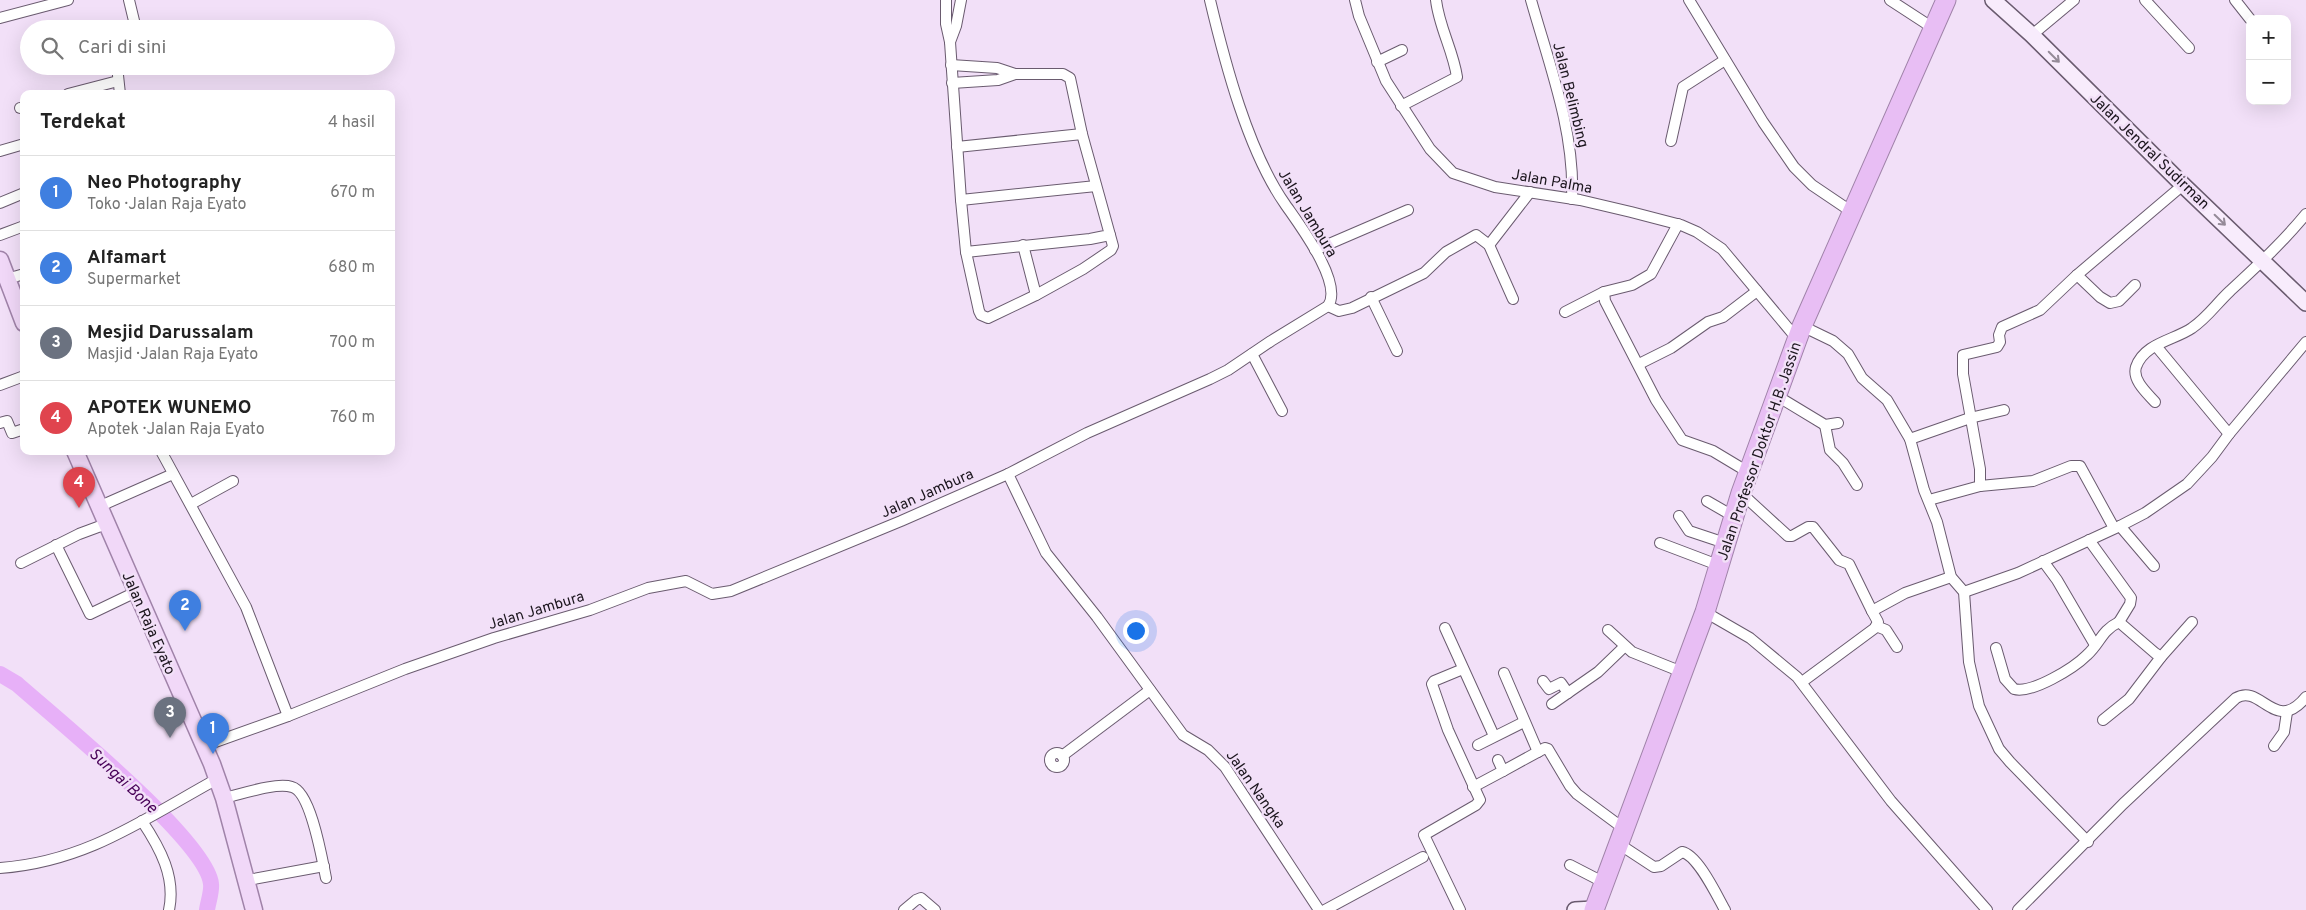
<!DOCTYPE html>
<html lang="id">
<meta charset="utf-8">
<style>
body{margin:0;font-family:Overpass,sans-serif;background:#f6f6f6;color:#222}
.controls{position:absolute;right:15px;top:15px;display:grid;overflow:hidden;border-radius:10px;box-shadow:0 5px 20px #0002}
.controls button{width:45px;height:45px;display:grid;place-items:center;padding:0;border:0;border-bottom:1px solid #e0e0e0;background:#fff;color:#222;font:25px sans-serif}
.you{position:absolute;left:1135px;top:630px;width:18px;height:18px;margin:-12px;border:4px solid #fff;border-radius:50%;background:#1a73e8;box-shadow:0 0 0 8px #1a73e833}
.badge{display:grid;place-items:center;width:32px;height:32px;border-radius:50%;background:#6b6905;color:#fff;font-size:16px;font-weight:700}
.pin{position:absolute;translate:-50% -41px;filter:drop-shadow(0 1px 2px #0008)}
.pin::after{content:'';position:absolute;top:26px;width:18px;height:15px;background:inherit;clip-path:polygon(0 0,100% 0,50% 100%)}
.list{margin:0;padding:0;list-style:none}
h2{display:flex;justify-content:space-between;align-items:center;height:65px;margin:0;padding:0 20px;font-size:21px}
h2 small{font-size:16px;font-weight:400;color:#767676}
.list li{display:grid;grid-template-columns:32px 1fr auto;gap:15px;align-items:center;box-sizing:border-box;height:75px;padding:0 20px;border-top:1px solid #e0e0e0}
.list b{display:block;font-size:19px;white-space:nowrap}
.list p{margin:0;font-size:16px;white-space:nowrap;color:#767676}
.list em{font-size:16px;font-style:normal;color:#767676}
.icon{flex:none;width:28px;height:28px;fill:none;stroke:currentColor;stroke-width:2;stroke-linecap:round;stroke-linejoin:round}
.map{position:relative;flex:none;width:2306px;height:910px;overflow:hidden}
.search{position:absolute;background:#fff;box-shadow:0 5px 20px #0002;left:20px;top:20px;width:375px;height:55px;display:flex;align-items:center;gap:12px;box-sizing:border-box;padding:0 18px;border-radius:28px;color:#767676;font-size:19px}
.panel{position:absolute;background:#fff;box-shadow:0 5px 20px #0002;left:20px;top:90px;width:375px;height:365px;border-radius:10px}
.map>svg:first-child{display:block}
</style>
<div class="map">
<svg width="2306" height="910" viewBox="0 0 2306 910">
<rect width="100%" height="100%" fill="#f2e0f8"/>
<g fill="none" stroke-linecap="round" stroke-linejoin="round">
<path stroke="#e7b0f8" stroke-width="16" d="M0 674 17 684C54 717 207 841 211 884 212 892 208 902 207 910"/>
<g stroke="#6a5b6f" stroke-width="12">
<g id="street">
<path d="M129 0 136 29"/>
<path d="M946 0V24L950 42 961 200 1096 186"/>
<path d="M1355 0 1359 16 1386 81 1430 149 1453 173 1495 187 1580 200 1631 212 1681 225 1697 232 1722 249 1798 340"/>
<path d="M1531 0C1549 64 1575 131 1572 199"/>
<path d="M1689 0 1763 122 1794 167 1812 185 1852 212"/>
<path d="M1890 0 1933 28"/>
<path d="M2145 0 2189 48"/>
<path d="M2235 0 2250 19"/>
<path d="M0 18 68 0"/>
<path d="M2032 35 2074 0"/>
<path d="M950 42 956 26 961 0"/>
<path d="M1377 62 1402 50"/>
<path d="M951 65 997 68 1015 74H1063L1070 78 1082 134 1110 235 1090 239 966 252 961 200"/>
<path d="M117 66 120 94"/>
<path d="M952 83 998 80 1015 74"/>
<path d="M68 94 118 81"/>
<path d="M1401 106 1457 77C1453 50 1439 27 1436 0"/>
<path d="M20 108H24"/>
<path d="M1671 141 1683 87 1725 60"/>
<path d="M957 147 1082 134"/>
<path d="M0 151 24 144"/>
<path d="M0 203 24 193"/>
<path d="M1678 224 1651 274 1632 285 1604 292 1605 301 1656 400 1682 440 1713 451 1748 472"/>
<path d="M0 235 24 226"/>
<path d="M1023 245 1036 295"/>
<path d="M1489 245 1530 192"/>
<path d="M1315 250 1408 210"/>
<path d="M966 252 979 311 981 315 988 318 1036 295 1083 269 1111 250 1113 246 1110 235"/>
<path d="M2077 275 2100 297 2110 303 2119 301 2135 285"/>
<path d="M7 279 24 274"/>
<path d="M1371 297 1397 351"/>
<path d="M1328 306 1339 311 1352 308 1424 273 1446 252 1476 235 1489 245 1513 299"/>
<path d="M1565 312 1604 292"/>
<path d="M1802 326 1833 341 1848 354 1862 378 1887 400 1910 439 1924 490 1937 522 1951 577 1964 592 1969 662 1979 706 1999 749 2010 762 2088 842"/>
<path d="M2156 346 2229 434"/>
<path d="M1252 354 1282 411"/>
<path d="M1639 364 1671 348 1708 322 1723 317 1757 291"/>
<path d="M0 385 24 376"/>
<path d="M1777 396 1825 425 1838 423"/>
<path d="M2155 402C2147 393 2132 380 2136 367 2144 343 2175 340 2192 328 2207 318 2217 303 2230 291 2257 266 2283 242 2306 214"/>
<path d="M0 423 7 421 12 433 24 429"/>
<path d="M1825 425 1830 450 1843 463 1857 485"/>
<path d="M1910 439 1970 418 2004 410"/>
<path d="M161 451 246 607 288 716"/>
<path d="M1008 474 1046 553 1097 617 1183 735 1208 750 1225 767 1319 910"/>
<path d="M1980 486 2033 481 2071 466H2080L2114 528"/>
<path d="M1741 493 1788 536H1792L1808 527H1813L1839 560 1849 564 1872 611"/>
<path d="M1929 500 1980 486V469L1963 374V355L1997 347 2000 342 1999 335 2002 327 2040 310 2077 275 2183 185"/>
<path d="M1707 501 1733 516"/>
<path d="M191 504 233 481"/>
<path d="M98 507 173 474"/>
<path d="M1679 516 1689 531 1725 543"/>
<path d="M2120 526 2154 566"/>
<path d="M2089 540 2131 598 2130 604 2119 622 2155 653 2161 657 2192 622"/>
<path d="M1660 543 1718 565"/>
<path d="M56 545 90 614 136 592"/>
<path d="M2043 561 2057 580 2095 645"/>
<path d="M21 563 79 534 106 524"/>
<path d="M1964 592 2018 573 2120 526 2145 513 2187 484 2212 457 2229 434 2306 342"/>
<path d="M1705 612 1750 638 1797 677 1891 801 1987 910"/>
<path d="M1876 626 1886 630 1897 647"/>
<path d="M1445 628 1494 736"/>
<path d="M1608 630 1632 652 1682 672"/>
<path d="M1996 648 2005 679 2014 689C2032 694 2074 668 2087 655 2101 642 2101 631 2119 622"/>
<path d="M1504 673 1538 752"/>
<path d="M1543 681 1549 689 1561 683 1568 693"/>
<path d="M1802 682 1875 628 1878 622 1872 611 1905 593 1951 577"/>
<path d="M1552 704 1598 672 1624 647"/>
<path d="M2103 720 2129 699 2161 657"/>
<path d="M1478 745 1524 722"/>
<path d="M204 746 288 716 405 669 494 638 590 610 648 588 686 581 712 594 731 591 901 521 1008 474 1087 433 1210 379 1228 370 1271 341 1328 306C1344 283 1298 223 1285 204 1248 151 1225 63 1210 0"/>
<path d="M2274 746 2284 732 2287 712"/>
<circle cx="1057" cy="760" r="7"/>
<path d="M1062 756 1150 690"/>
<path d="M1503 771 1545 748 1548 749 1570 786 1577 794 1623 828"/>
<path d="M1473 787 1503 771 1498 760"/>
<path d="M224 798C242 794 276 782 292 787 311 792 322 859 326 878"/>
<path d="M142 821C160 848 176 877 169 910"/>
<path d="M1619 844 1654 867 1661 866 1682 852C1698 855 1717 896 1725 910"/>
<path d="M1570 865 1603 882"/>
<path d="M0 868C86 862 144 819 217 779"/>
<path d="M248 880 324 866"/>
<path d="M904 910 916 900 921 898 935 910"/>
<path d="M1325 910 1423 857"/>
<path d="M1460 910 1424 835 1476 805 1480 800 1448 730 1432 684 1434 681 1463 669"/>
<path d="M2018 910 2123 804 2236 698C2261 683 2275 735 2306 697"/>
</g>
</g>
<g stroke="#6a5b6f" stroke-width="18">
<g id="secondary">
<path d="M1993 0 2032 35 2183 185 2306 303"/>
<path d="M1575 910 1594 909"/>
</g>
</g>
<g stroke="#a083a9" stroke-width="19">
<g id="primary">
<path d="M0 260 24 323"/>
<path d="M75 451 212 764 224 798 254 910"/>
</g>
</g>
<g stroke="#a083a9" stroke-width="21">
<path id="highway" d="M1594 910 1705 612 1741 493 1802 326 1946 0"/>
</g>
<use href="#street" stroke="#fff" stroke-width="10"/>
<use href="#secondary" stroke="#f8ecfc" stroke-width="15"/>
<use href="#primary" stroke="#f1d8f8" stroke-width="16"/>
<use href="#highway" stroke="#e8bef4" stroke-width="19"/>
</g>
<defs><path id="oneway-shaft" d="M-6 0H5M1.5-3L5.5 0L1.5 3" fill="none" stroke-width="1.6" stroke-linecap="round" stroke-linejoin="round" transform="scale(1.25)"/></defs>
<g stroke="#958b98">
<use href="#oneway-shaft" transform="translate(2054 57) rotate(45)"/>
<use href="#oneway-shaft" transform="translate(2220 220) rotate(44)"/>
</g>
<g text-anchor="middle" stroke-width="5" stroke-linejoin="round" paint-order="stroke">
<g font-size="15" fill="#1b151d" stroke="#f2e0f8">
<text transform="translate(1571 95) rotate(76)" y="5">Jalan Belimbing</text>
<text transform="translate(2150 151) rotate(44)" y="5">Jalan Jendral Sudirman</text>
<text transform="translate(1552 181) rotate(10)" y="5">Jalan Palma</text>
<text transform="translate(1308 213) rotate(59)" y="5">Jalan Jambura</text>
<text transform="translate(1759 451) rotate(-71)" y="5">Jalan Professor Doktor H.B. Jassin</text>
<text transform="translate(927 493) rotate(-24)" y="5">Jalan Jambura</text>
<text transform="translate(536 610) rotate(-17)" y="5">Jalan Jambura</text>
<text transform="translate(149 623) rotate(66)" y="5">Jalan Raja Eyato</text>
<text transform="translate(1256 789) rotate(55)" y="5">Jalan Nangka</text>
</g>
<g font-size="16" font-style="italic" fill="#470057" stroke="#f2e0f8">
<text transform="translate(124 780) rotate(43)" y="6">Sungai Bone</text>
</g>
</g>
</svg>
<div class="controls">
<button>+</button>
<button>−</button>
</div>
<div class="you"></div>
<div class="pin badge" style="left:213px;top:754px;background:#3f7fe0">1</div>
<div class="pin badge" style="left:185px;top:631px;background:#3f7fe0">2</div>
<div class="pin badge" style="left:170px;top:738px;background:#6b7280">3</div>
<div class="pin badge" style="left:79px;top:508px;background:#e0444e">4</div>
<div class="search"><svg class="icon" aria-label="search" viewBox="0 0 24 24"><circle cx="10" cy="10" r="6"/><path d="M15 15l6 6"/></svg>Cari di sini</div>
<section class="panel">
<h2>Terdekat<small>4 hasil</small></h2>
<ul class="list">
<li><span class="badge" style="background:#3f7fe0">1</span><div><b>Neo Photography</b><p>Toko · Jalan Raja Eyato</p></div><em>670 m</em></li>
<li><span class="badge" style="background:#3f7fe0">2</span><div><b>Alfamart</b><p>Supermarket</p></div><em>680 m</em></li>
<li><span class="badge" style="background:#6b7280">3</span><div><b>Mesjid Darussalam</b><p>Masjid · Jalan Raja Eyato</p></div><em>700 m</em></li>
<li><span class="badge" style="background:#e0444e">4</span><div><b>APOTEK WUNEMO</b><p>Apotek · Jalan Raja Eyato</p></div><em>760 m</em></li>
</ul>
</section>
</div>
